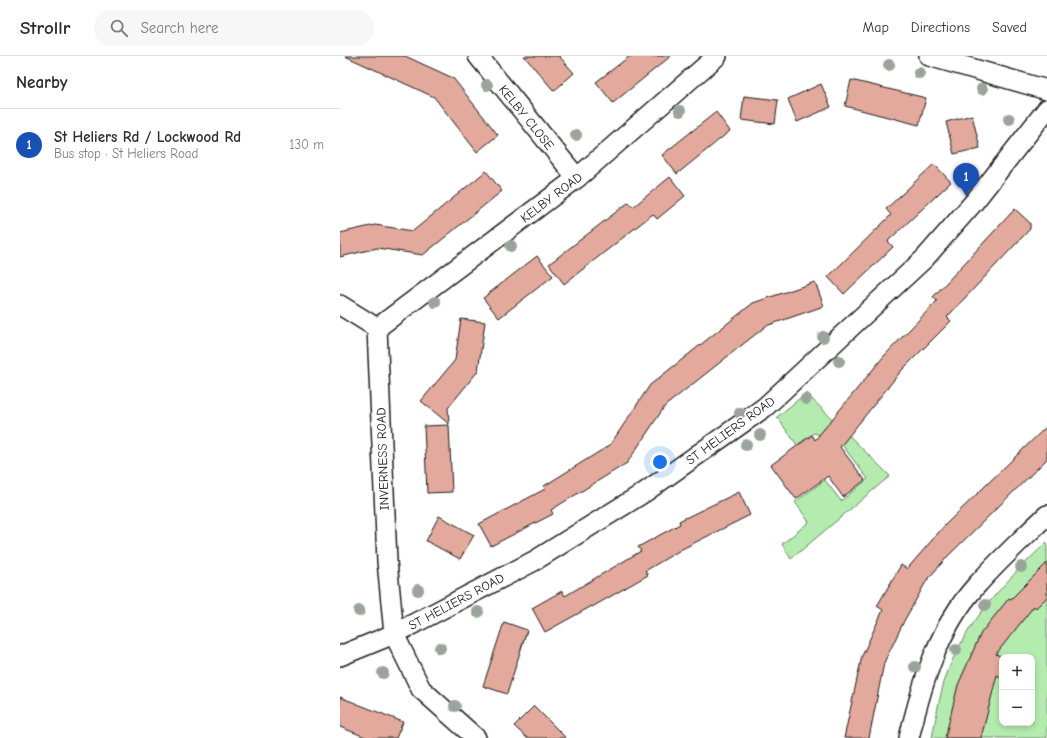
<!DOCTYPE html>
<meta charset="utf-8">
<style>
body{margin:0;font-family:"Comic Neue",sans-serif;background:#f7f7f7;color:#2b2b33}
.controls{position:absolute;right:12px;bottom:12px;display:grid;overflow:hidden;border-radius:8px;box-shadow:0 2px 6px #0003}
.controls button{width:36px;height:36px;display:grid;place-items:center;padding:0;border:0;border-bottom:1px solid #e1e1e2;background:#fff;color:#2b2b33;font:20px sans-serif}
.you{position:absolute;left:320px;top:406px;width:14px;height:14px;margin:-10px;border:3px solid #fff;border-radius:50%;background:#1a73e8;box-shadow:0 0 0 6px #1a73e833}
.badge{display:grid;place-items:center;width:26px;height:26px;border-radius:50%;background:#1c1c1c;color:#fff;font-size:13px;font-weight:700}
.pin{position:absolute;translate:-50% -33px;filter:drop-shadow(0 1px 2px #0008)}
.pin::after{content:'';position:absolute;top:21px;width:14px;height:12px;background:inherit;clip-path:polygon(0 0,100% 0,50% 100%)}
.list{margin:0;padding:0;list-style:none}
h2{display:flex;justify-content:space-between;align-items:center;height:52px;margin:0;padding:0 16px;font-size:17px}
h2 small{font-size:13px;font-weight:400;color:#7c7c81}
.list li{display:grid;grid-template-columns:26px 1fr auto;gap:12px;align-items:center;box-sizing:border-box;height:72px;padding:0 16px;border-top:1px solid #e1e1e2}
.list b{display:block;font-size:15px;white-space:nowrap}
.list p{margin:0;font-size:13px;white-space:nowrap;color:#7c7c81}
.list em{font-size:13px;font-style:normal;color:#7c7c81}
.icon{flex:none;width:22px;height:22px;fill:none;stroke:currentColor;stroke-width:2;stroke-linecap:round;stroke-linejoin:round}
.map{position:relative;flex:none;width:707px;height:682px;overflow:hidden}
header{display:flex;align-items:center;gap:24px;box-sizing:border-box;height:56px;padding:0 20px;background:#fff;border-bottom:1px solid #e1e1e2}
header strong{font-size:19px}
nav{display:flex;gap:22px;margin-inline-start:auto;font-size:14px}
.search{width:280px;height:36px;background:#f7f7f7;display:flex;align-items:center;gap:10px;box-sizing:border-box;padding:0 14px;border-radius:22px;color:#7c7c81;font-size:15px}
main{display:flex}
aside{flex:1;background:#fff}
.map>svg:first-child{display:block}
</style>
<header>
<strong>Strollr</strong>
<div class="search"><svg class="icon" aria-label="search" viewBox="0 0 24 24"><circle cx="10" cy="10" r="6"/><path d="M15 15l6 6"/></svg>Search here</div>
<nav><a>Map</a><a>Directions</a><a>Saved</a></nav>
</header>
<main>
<aside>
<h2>Nearby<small></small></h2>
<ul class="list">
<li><span class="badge" style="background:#1a4fb4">1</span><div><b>St Heliers Rd / Lockwood Rd</b><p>Bus stop · St Heliers Road</p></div><em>130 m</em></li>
</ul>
</aside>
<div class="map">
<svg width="707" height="682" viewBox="0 0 707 682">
<rect width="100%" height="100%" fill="#fff"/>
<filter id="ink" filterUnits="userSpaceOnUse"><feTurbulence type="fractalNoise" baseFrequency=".025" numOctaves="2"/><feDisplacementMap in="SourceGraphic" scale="8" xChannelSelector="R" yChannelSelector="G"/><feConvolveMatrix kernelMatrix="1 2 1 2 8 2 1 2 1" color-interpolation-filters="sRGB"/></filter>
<g filter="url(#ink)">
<g fill="#b4ebae" stroke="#688465" fill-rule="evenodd">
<path d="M466 337 550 420 451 503 442 488 469 466 455 446 485 424 501 445 528 423 492 376 480 379 474 377 457 389 437 361Z"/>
<path d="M707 486V682H592C597 656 601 629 612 605 633 558 670 521 707 486ZM662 601H692V667H662Z"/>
</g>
<g fill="#e2a99c" stroke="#1c1c1c">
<path d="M5 0H65L113 22 158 79 137 96 94 41Z"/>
<path d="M184 0H219L234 17 214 35Z"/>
<path d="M290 0H331L273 47 256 26Z"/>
<path d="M511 24 586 42 579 69 505 50Z"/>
<path d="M481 28 491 51 457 66 448 43Z"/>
<path d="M404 40 438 44 435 68 401 64Z"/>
<path d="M376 56 390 75 337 118 322 99Z"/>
<path d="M632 59 640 92 614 98 606 66Z"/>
<path d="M594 108 611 126 548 185 553 191 504 238 488 221 551 159 546 153Z"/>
<path d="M146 115 162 135 83 199 37 192 0 201V177L35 169 73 175Z"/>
<path d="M330 121 345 140 317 163 313 158 224 228 209 208 289 146 293 151Z"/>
<path d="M675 153 690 167V173L607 261 611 265 561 315 500 391 525 424 503 441 488 420 456 443 431 409 472 379 475 384 544 300 597 245 593 241Z"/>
<path d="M197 200 213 220 159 262 143 242Z"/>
<path d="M475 226 484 250 426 270 325 350 287 407 211 454 213 458 151 490 139 468 205 433 204 430 270 389 310 329 413 247Z"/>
<path d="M121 263 145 266 138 315 108 352 109 368 81 345 115 304Z"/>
<path d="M109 369 112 436 87 437 84 370Z"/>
<path d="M707 370V403L608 500 587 524 564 565 544 607 529 682H504L522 600 543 554 537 550 561 509 567 513 605 469Z"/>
<path d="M399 436 410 459 342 493 305 515 308 519 252 551V550L205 576 192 552 222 535 225 540 301 495 298 491 340 468 339 465Z"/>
<path d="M99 460 134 479 120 503 86 485Z"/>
<path d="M707 507V541L696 552 694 550 656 598 662 601V622L657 619 641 682H605L618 629 641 577 669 542 671 543Z"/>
<path d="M164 566 187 574 167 638 143 630Z"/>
<path d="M0 641 63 666 56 682H28L0 671Z"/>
<path d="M194 650 226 682H187L174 670Z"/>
</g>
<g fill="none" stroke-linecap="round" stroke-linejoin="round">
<g stroke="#1c1c1c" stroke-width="22">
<g id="minor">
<path d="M138 0 237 122"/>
<path d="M589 0 707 34"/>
<path d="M0 249 37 272 47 505 54 578 81 633 136 682"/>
<path d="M37 272 237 122 377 0"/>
<path d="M0 600 54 578 194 505 305 436 425 351 585 202 634 146 707 53"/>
<path d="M569 682C582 628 598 572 636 530 658 505 683 482 707 459"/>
</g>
</g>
<use href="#minor" stroke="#fff" stroke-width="19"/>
</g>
<g fill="#9ba49a">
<circle cx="549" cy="9" r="6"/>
<circle cx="579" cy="17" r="6"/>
<circle cx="147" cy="29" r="6"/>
<circle cx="642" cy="33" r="6"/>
<circle cx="340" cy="55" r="6"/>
<circle cx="669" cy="63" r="6"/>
<circle cx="236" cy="79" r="6"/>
<circle cx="171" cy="190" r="6"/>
<circle cx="95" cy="246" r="6"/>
<circle cx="483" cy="281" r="6"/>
<circle cx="499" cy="305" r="6"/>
<circle cx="466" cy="343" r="6"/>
<circle cx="400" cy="357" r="6"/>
<circle cx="420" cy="379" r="6"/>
<circle cx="406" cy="389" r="6"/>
<circle cx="681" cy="511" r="6"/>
<circle cx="78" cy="534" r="6"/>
<circle cx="645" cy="549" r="6"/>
<circle cx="19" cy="555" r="6"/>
<circle cx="138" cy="556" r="6"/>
<circle cx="100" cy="592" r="6"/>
<circle cx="616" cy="594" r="6"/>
<circle cx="575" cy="611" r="6"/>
<circle cx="43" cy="617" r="6"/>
<circle cx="115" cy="650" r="6"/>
</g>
</g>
<g text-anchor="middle" stroke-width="3.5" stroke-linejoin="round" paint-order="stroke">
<g font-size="13" fill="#1c1c1c" stroke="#fff">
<text transform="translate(187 61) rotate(51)" y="5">KELBY CLOSE</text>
<text transform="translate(211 141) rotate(-37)" y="5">KELBY ROAD</text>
<text transform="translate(390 374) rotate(-36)" y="5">ST HELIERS ROAD</text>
<text transform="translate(42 403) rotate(-92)" y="5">INVERNESS ROAD</text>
<text transform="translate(116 545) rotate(-28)" y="5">ST HELIERS ROAD</text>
</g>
</g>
</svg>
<div class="controls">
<button>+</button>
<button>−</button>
</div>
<div class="you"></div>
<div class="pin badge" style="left:626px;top:140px;background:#1a4fb4">1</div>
</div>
</main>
